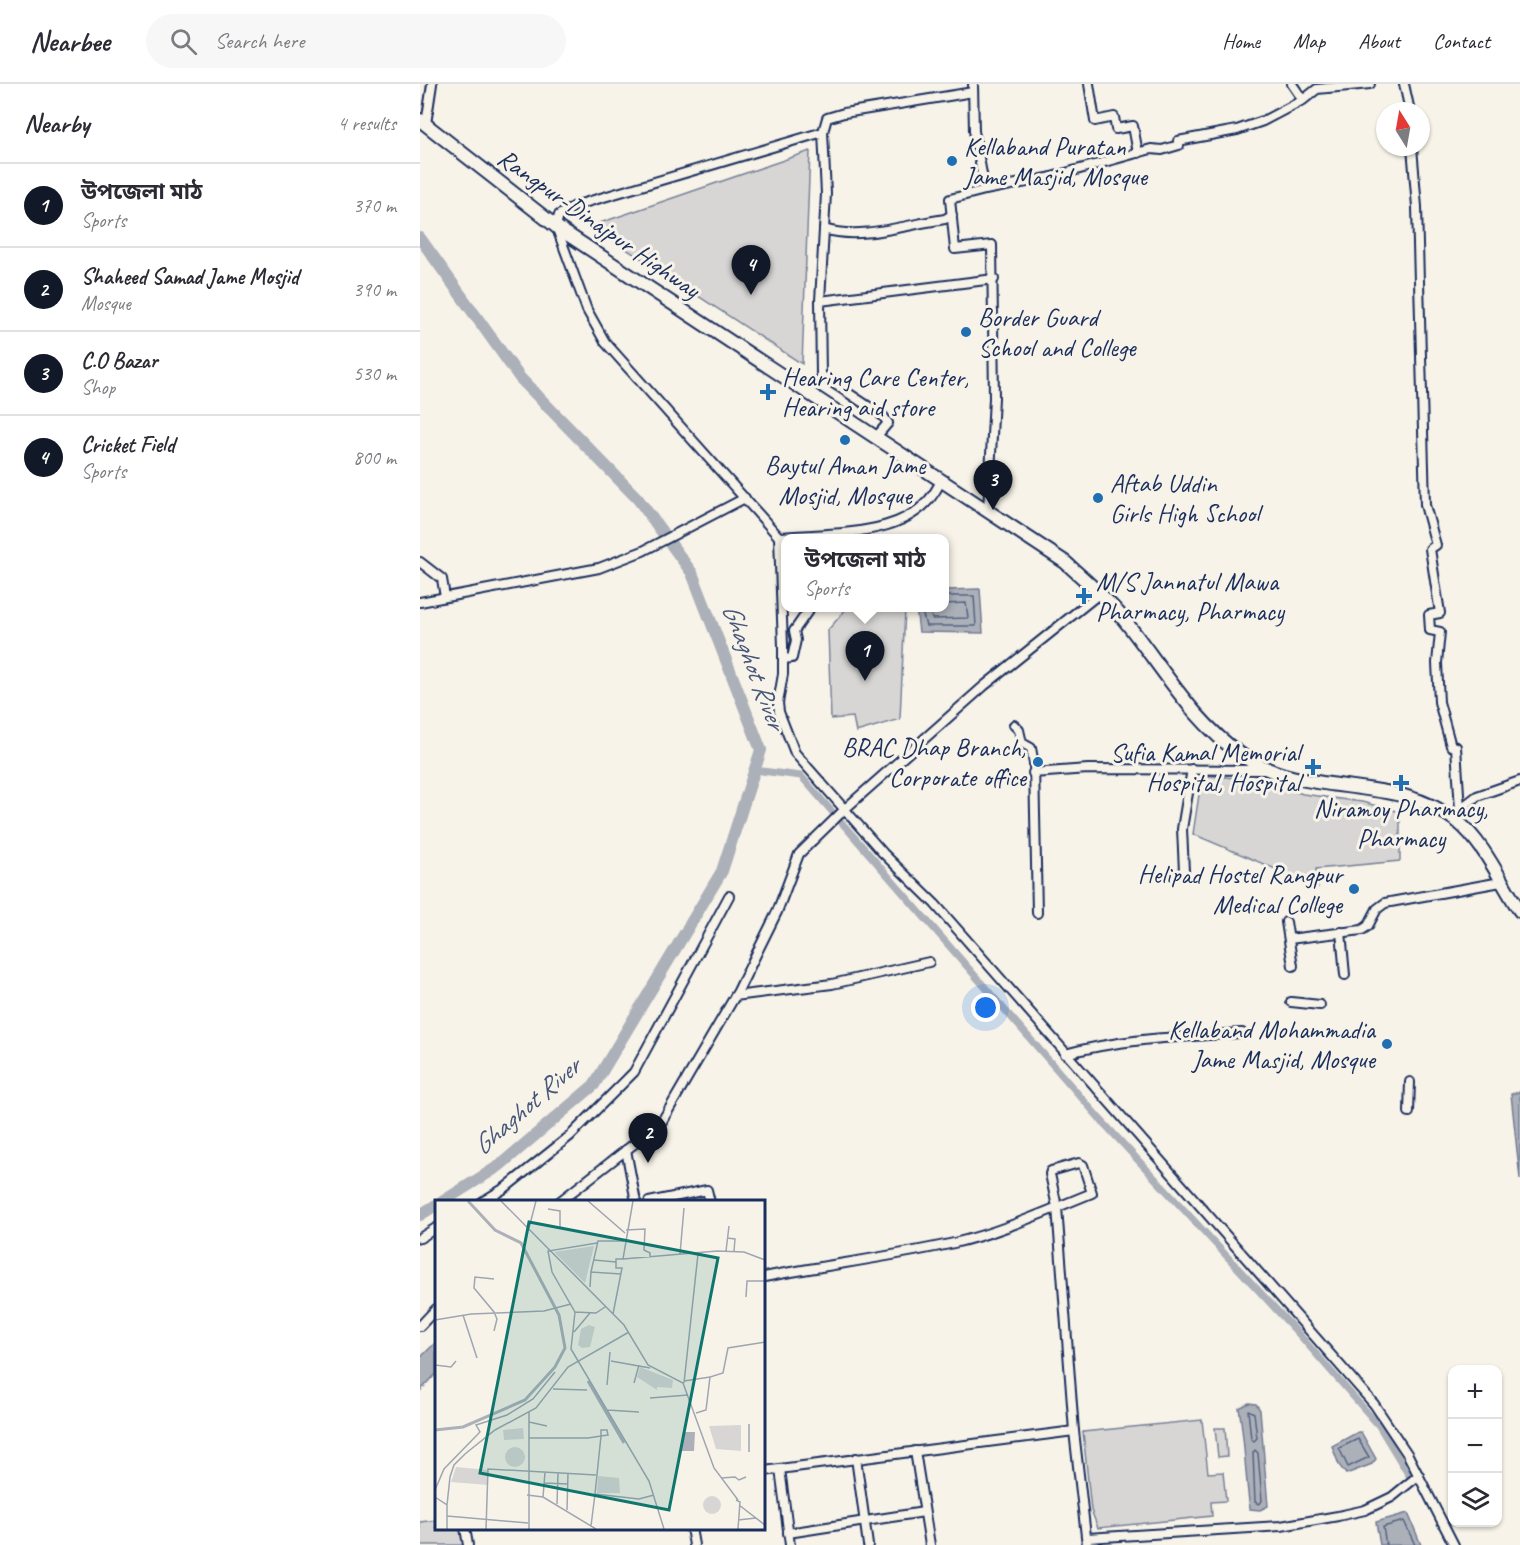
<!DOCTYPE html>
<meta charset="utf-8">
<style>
body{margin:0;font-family:Caveat,"Noto Sans Bengali",sans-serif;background:#f7f7f7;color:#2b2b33}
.controls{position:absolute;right:18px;bottom:18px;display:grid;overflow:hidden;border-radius:12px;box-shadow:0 2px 4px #0004}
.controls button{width:54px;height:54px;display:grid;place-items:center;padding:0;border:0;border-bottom:2px solid #e1e1e2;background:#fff;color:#2b2b33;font:30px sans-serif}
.compass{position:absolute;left:956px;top:18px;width:54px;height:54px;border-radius:50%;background:#fff;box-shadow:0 2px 4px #0004;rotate:349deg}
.you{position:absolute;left:566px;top:924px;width:21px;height:21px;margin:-15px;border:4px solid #fff;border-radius:50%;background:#1a73e8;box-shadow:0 0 0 9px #1a73e833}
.badge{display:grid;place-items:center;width:39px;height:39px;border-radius:50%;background:#111827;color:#fff;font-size:20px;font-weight:700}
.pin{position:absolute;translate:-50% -50px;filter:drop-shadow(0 2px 3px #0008)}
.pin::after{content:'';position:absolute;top:32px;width:21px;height:18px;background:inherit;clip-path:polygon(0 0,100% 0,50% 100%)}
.popup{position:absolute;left:361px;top:450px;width:168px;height:78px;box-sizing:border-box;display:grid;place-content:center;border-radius:12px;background:#fff;filter:drop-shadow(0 2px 4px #0005);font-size:20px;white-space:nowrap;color:#7c7c81}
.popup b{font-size:22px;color:#2b2b33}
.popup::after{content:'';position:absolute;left:50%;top:100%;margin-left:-12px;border:12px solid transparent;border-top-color:#fff}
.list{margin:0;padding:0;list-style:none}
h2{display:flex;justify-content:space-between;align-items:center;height:78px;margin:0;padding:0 24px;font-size:26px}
h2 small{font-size:20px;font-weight:400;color:#7c7c81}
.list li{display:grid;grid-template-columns:39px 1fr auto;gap:18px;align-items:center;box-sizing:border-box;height:84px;padding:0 24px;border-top:2px solid #e1e1e2}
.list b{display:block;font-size:22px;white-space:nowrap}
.list p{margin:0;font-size:20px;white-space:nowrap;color:#7c7c81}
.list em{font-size:20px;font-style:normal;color:#7c7c81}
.icon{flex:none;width:33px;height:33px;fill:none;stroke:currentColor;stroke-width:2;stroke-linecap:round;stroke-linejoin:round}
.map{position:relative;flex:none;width:1100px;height:1461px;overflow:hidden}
header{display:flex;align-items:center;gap:36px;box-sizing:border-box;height:84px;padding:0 30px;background:#fff;border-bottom:2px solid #e1e1e2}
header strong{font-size:28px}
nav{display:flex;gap:33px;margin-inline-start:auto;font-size:21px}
.search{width:420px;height:54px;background:#f7f7f7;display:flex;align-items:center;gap:15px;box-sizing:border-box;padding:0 21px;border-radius:33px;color:#7c7c81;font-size:22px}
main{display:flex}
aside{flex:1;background:#fff}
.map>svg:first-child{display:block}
</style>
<header>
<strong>Nearbee</strong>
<div class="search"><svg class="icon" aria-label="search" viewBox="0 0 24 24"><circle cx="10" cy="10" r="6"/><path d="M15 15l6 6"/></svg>Search here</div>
<nav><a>Home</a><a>Map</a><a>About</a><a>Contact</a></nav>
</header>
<main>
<aside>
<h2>Nearby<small>4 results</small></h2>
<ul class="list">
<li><span class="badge">1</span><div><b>উপজেলা মাঠ</b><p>Sports</p></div><em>370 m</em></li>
<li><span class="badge">2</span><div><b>Shaheed Samad Jame Mosjid</b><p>Mosque</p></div><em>390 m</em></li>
<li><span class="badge">3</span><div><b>C.O Bazar</b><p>Shop</p></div><em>530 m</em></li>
<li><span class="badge">4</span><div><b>Cricket Field</b><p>Sports</p></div><em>800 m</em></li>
</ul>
</aside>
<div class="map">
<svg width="1100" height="1461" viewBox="0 0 1100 1461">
<rect width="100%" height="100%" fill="#f7f3e8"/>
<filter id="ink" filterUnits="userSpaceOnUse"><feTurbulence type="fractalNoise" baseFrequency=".0167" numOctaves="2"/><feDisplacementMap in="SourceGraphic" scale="12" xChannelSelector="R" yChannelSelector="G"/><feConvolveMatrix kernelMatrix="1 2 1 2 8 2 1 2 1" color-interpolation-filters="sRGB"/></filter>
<g filter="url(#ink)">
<g fill="#d7d6d4" stroke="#798299" stroke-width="1.5">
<path d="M390 67 382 280 171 142Z"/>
<path d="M427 524H485L480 635 436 648 433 633 411 635 408 546Z"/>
<path d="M782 691 838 696 883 710 942 718 980 728V777L896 785 898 803 773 750Z"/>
<path d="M782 1336 788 1389 803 1388 806 1417 791 1418 792 1432 678 1444 671 1426 663 1348Z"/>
<path d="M795 1344H805L807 1372 798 1373Z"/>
<path d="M16 1436V1444L42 1445 45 1461H0V1438Z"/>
</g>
<g fill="#acb0b9" stroke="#727c95" stroke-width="1.5">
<path d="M560 505 563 549 499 548 496 524H524L525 506Z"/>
<path d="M1100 1008V1095L1091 1010Z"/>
<path d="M16 1258V1290L0 1307V1274Z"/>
<path d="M829 1319 836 1320 840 1326 848 1422 840 1426 830 1425C825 1391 825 1357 819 1324Z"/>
<path d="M938 1348H941L956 1375 952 1380 926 1390 919 1381 912 1362Z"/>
<path d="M988 1429 1001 1461H960L956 1438Z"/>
</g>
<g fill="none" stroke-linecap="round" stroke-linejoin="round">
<g stroke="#556382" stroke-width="1.5">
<path d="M501 524 506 542H556L554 512H524"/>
<path d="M509 524 512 535 548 534 546 519 524 520"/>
<path d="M828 1326 834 1329 837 1354 834 1357 831 1355Z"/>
<path d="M938 1355 949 1373 928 1383 919 1364Z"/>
<path d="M835 1366 838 1369 842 1417 839 1420 835 1418 833 1369Z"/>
<path d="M966 1461 963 1443 984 1437 995 1461"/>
</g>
<path stroke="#acb0b9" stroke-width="7" d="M334 686 381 692 680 1035 876 1247 959 1342 988 1390"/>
<g stroke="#acb0b9" stroke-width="12">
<path d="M0 154 100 294 218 415 272 489 341 666 302 787 174 1001 79 1082 22 1118"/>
<path d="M0 1131 16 1121"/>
</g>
<g stroke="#1b2f5e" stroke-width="12">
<g id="minor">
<path d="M553 0 554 47 565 106 530 115 535 165 572 161 574 314 568 427"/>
<path d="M669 0 675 37 694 33 696 45 713 42 718 69"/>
<path d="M872 0 883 16"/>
<path d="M984 0 990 27"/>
<path d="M6 40 12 0"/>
<path d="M403 48 157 121 139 131 136 142 167 226 185 258 359 453C412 448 497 456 521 396"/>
<path d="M992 63 997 123 1005 421 1016 461 1010 465 1020 529 1009 531 1010 546 1020 548 1017 579 1019 618 1031 662 1036 663 1041 741"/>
<path d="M565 106 628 94 731 65 742 66 759 61 758 57 817 46 843 37 883 16 897 5 950 0"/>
<path d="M404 145C441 157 487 140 525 135L532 131"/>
<path d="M400 217 406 110 403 48 407 34 424 29 553 8"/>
<path d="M456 353 468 339 463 332 401 291 400 217 574 195"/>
<path d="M359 453 363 562V590L358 619 359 628 375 669 463 769 515 820 954 1320 988 1371 1034 1461"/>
<path d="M0 478 22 495 25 513"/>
<path d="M0 518 179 484 223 467 325 414"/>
<path d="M363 575 372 574 376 556 374 547 390 524"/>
<path d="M594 641 599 646 602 659 611 664 614 680 617 829"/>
<path d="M613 689 668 685 845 686"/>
<path d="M1040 725 1057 712 1100 697"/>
<path d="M764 787 762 745 772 685"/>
<path d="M866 838 873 882"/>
<path d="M921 848 925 891"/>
<path d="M869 855 942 846 948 842 957 825 965 819 1081 798"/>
<path d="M315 912 412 900 509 878"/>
<path d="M871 918 900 921"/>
<path d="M645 970C703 954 762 953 822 949"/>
<path d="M989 1028 990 998"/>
<path d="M206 1066 216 1118"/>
<path d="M62 1118 85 1104 150 1052 214 988 309 812"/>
<path d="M139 1118 241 1039 318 907 357 828 379 770 426 724 564 602 679 510"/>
<path d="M229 1118 287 1106 290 1118"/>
<path d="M0 1154 16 1144"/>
<path d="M344 1193C407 1181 471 1173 534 1159 581 1148 627 1127 672 1109L663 1081 659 1079 631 1087 630 1090 637 1123 654 1347 667 1461"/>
<path d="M0 1242 16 1225"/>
<path d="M495 1367 510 1461"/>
<path d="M436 1374 448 1461"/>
<path d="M360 1385 370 1461"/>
<path d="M344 1387 654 1347"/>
<path d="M45 1444 48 1461"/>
<path d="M271 1444 274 1461"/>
<path d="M368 1449 504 1428"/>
<path d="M667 1454 861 1442 918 1432 945 1426 972 1413 999 1391"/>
</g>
</g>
<g stroke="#1b2f5e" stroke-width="16">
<path id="trunk" d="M0 36 138 144 645 478C664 495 684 512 701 532 740 579 771 637 823 672 888 716 975 688 1038 738 1065 760 1081 799 1100 827"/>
</g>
<use href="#minor" stroke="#f7f3e8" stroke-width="8"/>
<use href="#trunk" stroke="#f7f3e8" stroke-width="12"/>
</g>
</g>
<g fill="#1f6fb2" stroke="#f7f3e8" stroke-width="2">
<circle cx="532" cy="77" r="6"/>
<circle cx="546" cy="248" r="6"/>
<path d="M345 299h6v6h6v6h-6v6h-6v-6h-6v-6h6z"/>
<circle cx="425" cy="356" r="6"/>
<circle cx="678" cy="414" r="6"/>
<path d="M661 503h6v6h6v6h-6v6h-6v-6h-6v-6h6z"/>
<circle cx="618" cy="678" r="6"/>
<path d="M890 674h6v6h6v6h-6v6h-6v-6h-6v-6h6z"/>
<path d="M978 690h6v6h6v6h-6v6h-6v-6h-6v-6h6z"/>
<circle cx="934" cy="805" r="6"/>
<circle cx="967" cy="960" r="6"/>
</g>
<g text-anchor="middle" stroke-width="6" stroke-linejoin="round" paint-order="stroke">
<g font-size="26" fill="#1b2f5e" stroke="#f7f3e8" text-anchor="start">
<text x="544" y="71">Kellaband Puratan<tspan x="544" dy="30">Jame Masjid, Mosque</tspan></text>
<text x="558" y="242">Border Guard<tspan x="558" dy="30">School and College</tspan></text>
<text x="362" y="302">Hearing Care Center,<tspan x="362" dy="30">Hearing aid store</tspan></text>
<text x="425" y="390" text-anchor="middle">Baytul Aman Jame<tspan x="425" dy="30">Mosjid, Mosque</tspan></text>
<text x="690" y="408">Aftab Uddin<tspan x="690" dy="30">Girls High School</tspan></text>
<text x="676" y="506">M/S Jannatul Mawa<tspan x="676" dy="30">Pharmacy, Pharmacy</tspan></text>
<text x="606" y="672" text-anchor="end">BRAC Dhap Branch,<tspan x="606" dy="30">Corporate office</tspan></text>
<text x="880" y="677" text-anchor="end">Sufia Kamal Memorial<tspan x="880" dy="30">Hospital, Hospital</tspan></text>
<text x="981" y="733" text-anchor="middle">Niramoy Pharmacy,<tspan x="981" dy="30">Pharmacy</tspan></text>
<text x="922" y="799" text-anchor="end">Helipad Hostel Rangpur<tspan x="922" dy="30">Medical College</tspan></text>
<text x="955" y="954" text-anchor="end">Kellaband Mohammadia<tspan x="955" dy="30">Jame Masjid, Mosque</tspan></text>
</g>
<g font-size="26" fill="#1b2f5e" stroke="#f7f3e8">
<text transform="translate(179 139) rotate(35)" y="9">Rangpur-Dinajpur Highway</text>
</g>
<g font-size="27" font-style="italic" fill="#465679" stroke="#f7f3e8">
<text transform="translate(334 582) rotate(69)" y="9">Ghaghot River</text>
<text transform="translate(106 1022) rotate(-41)" y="9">Ghaghot River</text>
</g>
</g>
<g transform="translate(15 1116)">
<rect width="330" height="330" fill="#f7f3e8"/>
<path d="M159 46 150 83 119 52ZM154 125 160 127 155 147 147 148 143 145 146 129ZM205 167 238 180 237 188 222 187V190L202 177ZM306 225V251L281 249 274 226ZM88 228 89 239 69 240 68 230ZM70 257a10 10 0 1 1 20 0a10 10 0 1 1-20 0ZM21 267 53 270V285L16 282ZM163 276 184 278 185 293H162ZM268 305a9 9 0 1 1 18 0a9 9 0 1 1-18 0Z" fill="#d7d6d4"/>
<path d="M248 232H260L259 251H246Z" fill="#acb0b9"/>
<path fill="none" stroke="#acb0b9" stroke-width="3" d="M153 181 189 243M0 230 28 227 90 200 120 167 130 148 124 115 86 43 60 30 33 1"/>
<path fill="none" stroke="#9fa5b1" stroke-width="1.5" d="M66 1 189 125 213 165 248 183 279 268 303 300M153 1 190 33M113 9 125 11V27M94 28 101 1M191 30 210 29 209 50 215 53V58M292 38 300 39 299 51M162 43 113 51 117 72 140 112 161 113 170 107M291 51 294 26M245 54 249 8M188 59 282 51 309 52 330 60M159 60 181 62M156 72 163 41H189M155 87 156 72 186 74M311 97 312 81H330M140 112 136 149 214 281 229 329M178 114 187 68H181V59H188L198 1M28 115 42 158M0 120 36 114 109 111 136 104M59 131 62 119 59 112 39 88 40 77 59 79M139 132 155 113M0 137V165M176 161 215 168M0 165 16 167 21 161M249 181 275 177M199 183 204 165M249 183 263 54M172 185 175 152M118 189 152 190M215 198 253 195M172 210 204 212M261 213 271 210 275 177 288 173 293 148 330 142M94 222 112 226M94 238H153L166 236 173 235 172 230H166V236L160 294 156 326M314 252V224M286 278 300 277 304 280 311 277M109 283 133 284M0 290 9 269 45 232 41 225 72 215 98 199 120 172M160 294 204 299 219 295M92 295 108 297 161 329M0 297 12 305V329M108 297 110 272M301 300 305 302 303 329M122 304 123 273M12 305 15 277 19 265 30 254 60 230 101 208 133 167 194 132M304 305 330 325M132 310 133 273M12 316 93 323M303 320 321 318M51 329 53 269 161 275M94 329V212"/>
<path fill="#0f766e" fill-opacity="0.15" stroke="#0f766e" stroke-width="3" d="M94 22 283 58 234 310 45 273Z"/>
<rect width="330" height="330" fill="none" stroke="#1b2f5e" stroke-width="3"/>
</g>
</svg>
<div class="controls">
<button>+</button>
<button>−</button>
<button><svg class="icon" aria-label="layers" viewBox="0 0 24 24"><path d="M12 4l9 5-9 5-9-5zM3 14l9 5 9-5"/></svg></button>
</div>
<svg class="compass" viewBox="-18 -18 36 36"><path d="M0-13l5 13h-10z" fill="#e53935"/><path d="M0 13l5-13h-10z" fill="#7c7c81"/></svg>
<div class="you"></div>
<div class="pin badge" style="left:445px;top:597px">1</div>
<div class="popup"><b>উপজেলা মাঠ</b>Sports</div>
<div class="pin badge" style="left:228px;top:1079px">2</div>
<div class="pin badge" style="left:573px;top:426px">3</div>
<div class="pin badge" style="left:331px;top:211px">4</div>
</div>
</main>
